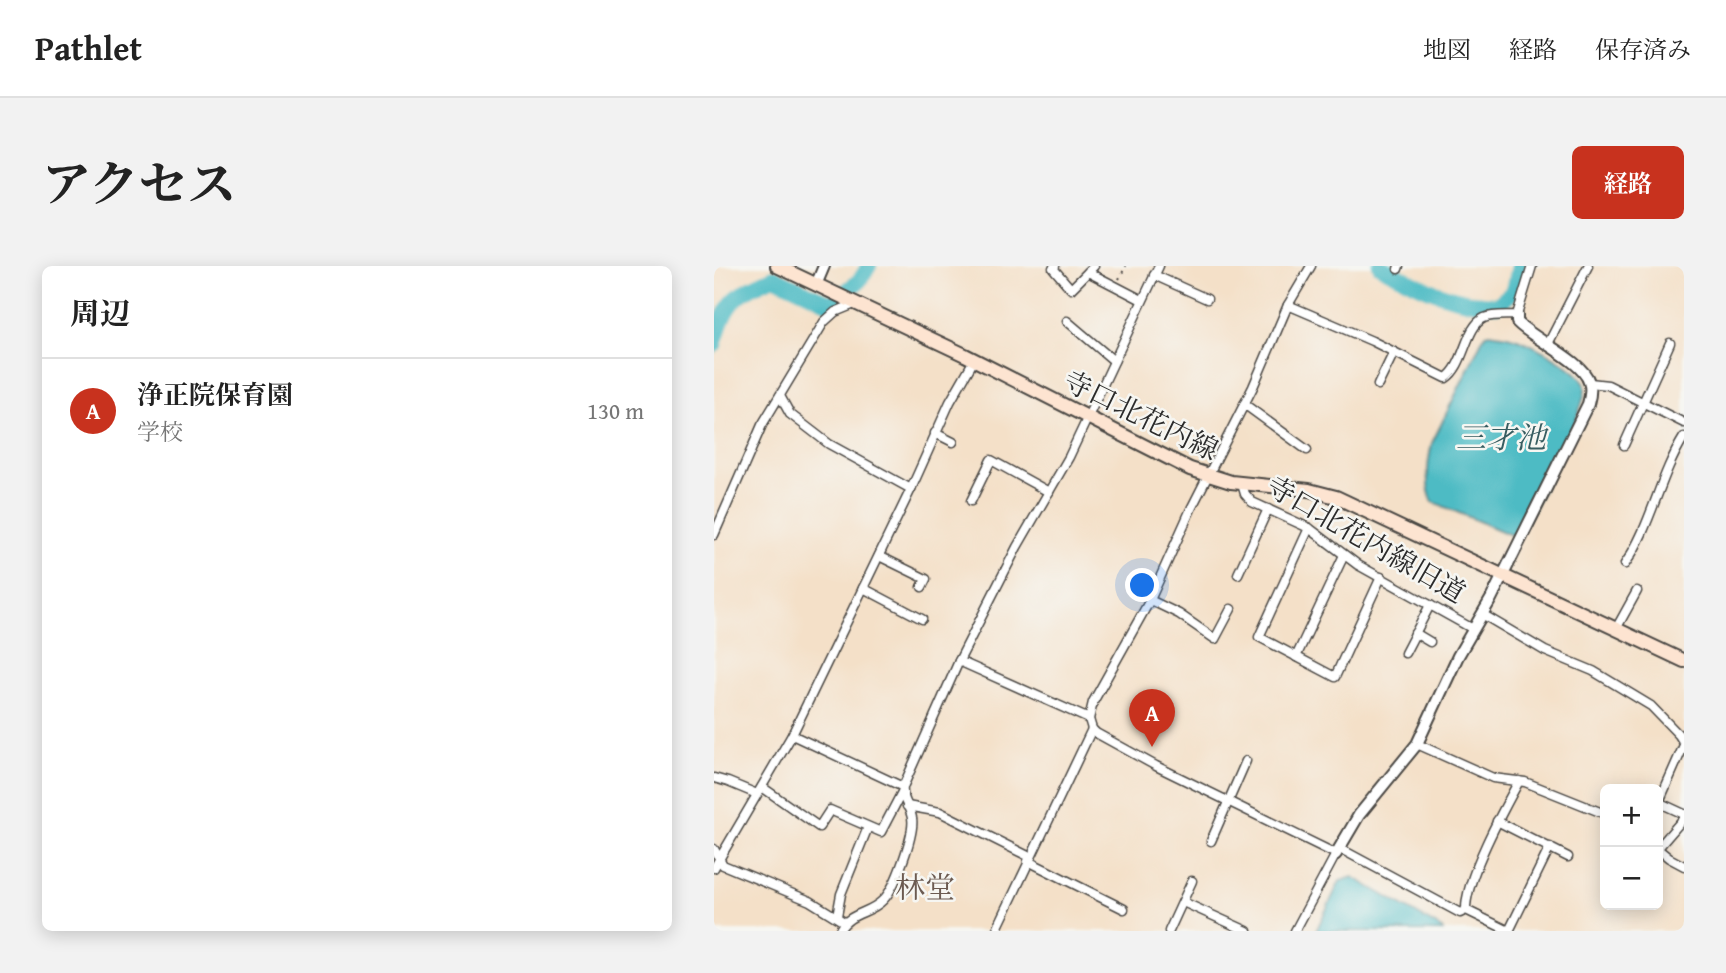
<!DOCTYPE html>
<html lang="ja">
<meta charset="utf-8">
<style>
body{margin:0;font-family:"Gentium Book Plus","Noto Serif JP",serif;background:#f2f2f2;color:#222}
.controls{position:absolute;right:21px;bottom:21px;display:grid;overflow:hidden;border-radius:10px;box-shadow:0 4px 18px #0003}
.controls button{width:63px;height:63px;display:grid;place-items:center;padding:0;border:0;border-bottom:2px solid #e0e0e0;background:#fff;color:#222;font:35px sans-serif}
.you{position:absolute;left:429px;top:320px;width:24px;height:24px;margin:-18px;border:5px solid #fff;border-radius:50%;background:#1a73e8;box-shadow:0 0 0 10px #1a73e833}
.badge{display:grid;place-items:center;width:46px;height:46px;border-radius:50%;background:#c8321e;color:#fff;font-size:23px;font-weight:700}
.pin{position:absolute;translate:-50% -58px;filter:drop-shadow(0 2px 4px #0008)}
.pin::after{content:'';position:absolute;top:37px;width:24px;height:21px;background:inherit;clip-path:polygon(0 0,100% 0,50% 100%)}
.list{margin:0;padding:0;list-style:none}
h2{display:flex;justify-content:space-between;align-items:center;height:91px;margin:0;padding:0 28px;font-size:30px}
h2 small{font-size:23px;font-weight:400;color:#767676}
.list li{display:grid;grid-template-columns:46px 1fr auto;gap:21px;align-items:center;box-sizing:border-box;height:105px;padding:0 28px;border-top:2px solid #e0e0e0}
.list b{display:block;font-size:26px;white-space:nowrap}
.list p{margin:0;font-size:23px;white-space:nowrap;color:#767676}
.list em{font-size:23px;font-style:normal;color:#767676}
.map{position:relative;flex:none;width:970px;height:665px;overflow:hidden;border-radius:10px}
header{display:flex;align-items:center;gap:42px;box-sizing:border-box;height:98px;padding:0 35px;background:#fff;border-bottom:2px solid #e0e0e0}
header strong{font-size:33px}
nav{display:flex;gap:38px;margin-inline-start:auto;font-size:24px}
.intro{display:flex;align-items:center;justify-content:space-between;box-sizing:border-box;height:168px;padding:0 42px}
h1{margin:0;font-size:49px}
.button{padding:18px 32px;border-radius:10px;background:#c8321e;color:#fff;font-size:24px;font-weight:700}
main{display:flex;gap:42px;padding:0 42px}
aside{flex:1;background:#fff;border-radius:10px;box-shadow:0 4px 18px #0003}
.map>svg:first-child{display:block}
</style>
<header>
<strong>Pathlet</strong>
<nav><a>地図</a><a>経路</a><a>保存済み</a></nav>
</header>
<div class="intro"><h1>アクセス</h1><a class="button">経路</a></div>
<main>
<aside>
<h2>周辺<small></small></h2>
<ul class="list">
<li><span class="badge">A</span><div><b>浄正院保育園</b><p>学校</p></div><em>130 m</em></li>
</ul>
</aside>
<div class="map">
<svg width="970" height="665" viewBox="0 0 970 665">
<rect width="100%" height="100%" fill="#f6f6f2"/>
<filter id="ink" filterUnits="userSpaceOnUse"><feTurbulence type="fractalNoise" baseFrequency=".0143" numOctaves="2"/><feDisplacementMap in="SourceGraphic" scale="14" xChannelSelector="R" yChannelSelector="G"/><feConvolveMatrix kernelMatrix="1 2 1 2 8 2 1 2 1" color-interpolation-filters="sRGB"/></filter>
<filter id="wash" filterUnits="userSpaceOnUse"><feTurbulence type="fractalNoise" baseFrequency=".00686" numOctaves="4" result="noise"/><feDisplacementMap in="SourceGraphic" scale="28" xChannelSelector="R" yChannelSelector="G"/><feGaussianBlur stdDeviation="1.57" result="paint"/><feColorMatrix in="noise" values="0 0 0 0 0 0 0 0 0 0 0 0 0 0 0 0 0 1.4 0 .05"/><feComposite in="paint" operator="in"/></filter>
<g filter="url(#wash)">
<rect width="100%" height="100%" fill="#f4e0c8"/>
<g fill="#4dbbc4" stroke="#3c7378" stroke-width="2">
<path d="M775 67C782 68 790 69 797 71 813 75 868 103 871 120 875 138 816 250 804 272L719 236C710 220 714 195 718 177L771 68Z"/>
<path d="M639 611 728 663 729 665H602L626 615Z"/>
</g>
<g fill="none" stroke-linecap="round" stroke-linejoin="round">
<g stroke="#4dbbc4" stroke-width="16">
<path d="M666 0C704 20 740 38 783 39L800 25 805 0"/>
<path d="M0 79C12 36 19 29 60 11L117 38 146 14 155 0"/>
</g>
</g>
</g>
<g filter="url(#ink)">
<g fill="none" stroke-linecap="round" stroke-linejoin="round">
<g stroke="#494643" stroke-width="11">
<g id="minor">
<path d="M341 0 339 2 357 23 380 0"/>
<path d="M684 3 685 0"/>
<path d="M374 6 428 34"/>
<path d="M440 9 493 33"/>
<path d="M574 39 658 75 732 112C751 100 751 61 770 52 780 48 793 50 803 49L818 0"/>
<path d="M353 55 400 95"/>
<path d="M834 78 874 0"/>
<path d="M876 117 894 119 970 157"/>
<path d="M664 119 680 86"/>
<path d="M66 130 76 148 115 178 197 223"/>
<path d="M530 138 593 184"/>
<path d="M221 167 239 176"/>
<path d="M910 179 956 77"/>
<path d="M528 218 531 228 538 236 595 262 644 299 759 363"/>
<path d="M257 235 277 194 335 226"/>
<path d="M595 262 545 371 621 411 667 311"/>
<path d="M0 269 48 159 110 56 121 46 143 37"/>
<path d="M165 290 212 313 208 321"/>
<path d="M911 298C937 261 945 211 970 171"/>
<path d="M524 308 554 243"/>
<path d="M149 322 208 353"/>
<path d="M436 334 465 348 501 373 517 343"/>
<path d="M768 348 831 385 879 405 937 440 965 469 970 477"/>
<path d="M902 363 923 325"/>
<path d="M701 367 716 376"/>
<path d="M691 387 716 339"/>
<path d="M582 391 630 289"/>
<path d="M245 395 375 453"/>
<path d="M78 469 189 521"/>
<path d="M703 478 779 512 811 516 891 548"/>
<path d="M0 512 14 516 43 528"/>
<path d="M48 521 105 561 116 544 167 566 188 526"/>
<path d="M944 536 970 548"/>
<path d="M944 538 970 479"/>
<path d="M193 540 226 546 316 591"/>
<path d="M783 555 854 591"/>
<path d="M497 575 532 495"/>
<path d="M625 582 746 647 752 644"/>
<path d="M944 582 970 552"/>
<path d="M0 583 9 599 96 635 130 656"/>
<path d="M944 583 955 592 970 600"/>
<path d="M314 595 410 643"/>
<path d="M0 602 78 469 197 223 236 136 260 94"/>
<path d="M469 636 533 665"/>
<path d="M123 650 127 628 154 561"/>
<path d="M125 665C135 646 156 648 169 634 181 623 201 567 198 552 196 540 187 533 189 521L245 395 303 281 355 191 445 0"/>
<path d="M282 665 378 463"/>
<path d="M455 665 478 615"/>
<path d="M581 665 622 588 442 500 382 467 378 463 375 453 379 436 436 334 477 243 539 121 574 39 597 0"/>
<path d="M795 665 752 644C751 613 789 544 805 515"/>
<path d="M795 665 836 581"/>
</g>
</g>
<g stroke="#494643" stroke-width="14">
<g id="tertiary">
<path d="M102 19 110 0"/>
<path d="M622 588 645 549 703 478 744 390 777 333 874 138C876 131 878 123 875 116 869 95 819 73 803 56V49"/>
</g>
</g>
<g stroke="#494643" stroke-width="16">
<path id="secondary" d="M63 0 251 89 476 203 517 216 595 224 622 231 970 395"/>
</g>
<path stroke="#494643" stroke-width="2" stroke-dasharray="2 5" stroke-linecap="butt" d="M405 13 412 0"/>
<use href="#minor" stroke="#fff" stroke-width="8"/>
<use href="#tertiary" stroke="#fff" stroke-width="10"/>
<use href="#secondary" stroke="#fde4d1" stroke-width="12"/>
</g>
</g>
<g text-anchor="middle" stroke-width="5" stroke-linejoin="round" paint-order="stroke">
<g font-size="28" fill="#2b2b2b" stroke="#f6f6f2">
<text transform="translate(427 149) rotate(26)" y="10">寺口北花内線</text>
<text transform="translate(652 273) rotate(30)" y="10">寺口北花内線旧道</text>
</g>
<g font-size="30" font-style="italic" fill="#375d61" stroke="#f6f6f2">
<text x="787" y="182">三才池</text>
</g>
<g font-size="30" fill="#6c5b51" stroke="#f6f6f2">
<text x="211" y="632">林堂</text>
</g>
</g>
</svg>
<div class="controls">
<button>+</button>
<button>−</button>
</div>
<div class="you"></div>
<div class="pin badge" style="left:438px;top:481px">A</div>
</div>
</main>
